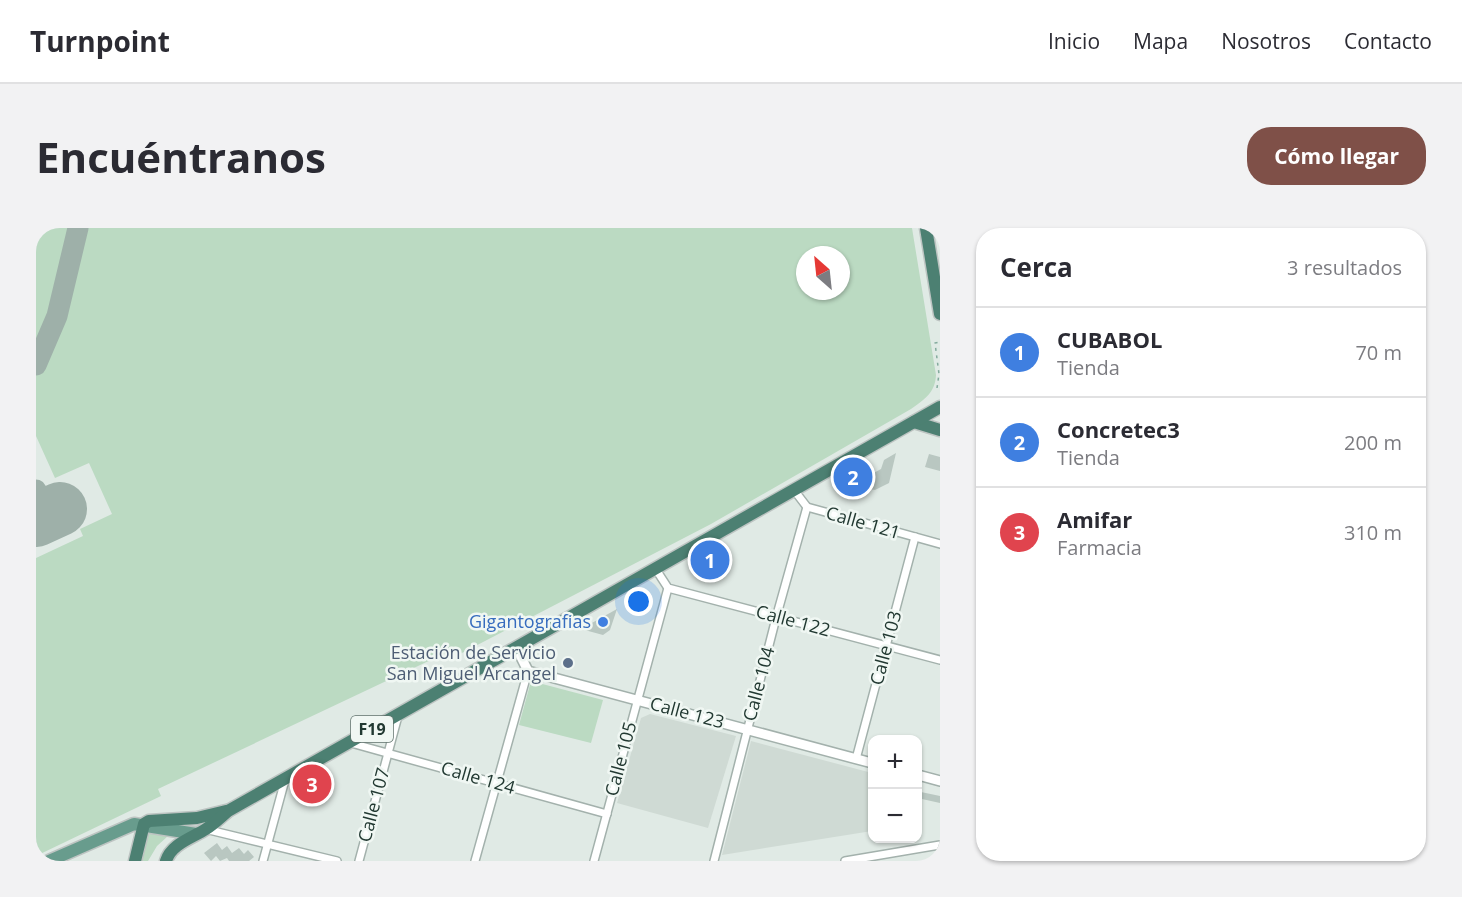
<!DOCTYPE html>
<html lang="es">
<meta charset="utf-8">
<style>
body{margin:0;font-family:"Open Sans",sans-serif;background:#f2f2f3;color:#2b2b33}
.controls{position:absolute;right:18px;bottom:18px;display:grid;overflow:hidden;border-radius:12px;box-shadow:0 2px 4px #0004}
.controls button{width:54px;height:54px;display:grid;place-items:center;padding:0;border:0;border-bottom:2px solid #e1e1e2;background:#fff;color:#2b2b33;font:30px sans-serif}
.compass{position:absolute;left:760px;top:18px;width:54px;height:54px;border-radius:50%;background:#fff;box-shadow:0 2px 4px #0004;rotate:333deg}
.you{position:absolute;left:603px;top:374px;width:21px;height:21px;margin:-15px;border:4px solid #fff;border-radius:50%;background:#1a73e8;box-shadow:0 0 0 9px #1a73e833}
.badge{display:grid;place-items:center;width:39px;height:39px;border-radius:50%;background:#7f5048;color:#fff;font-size:20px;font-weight:700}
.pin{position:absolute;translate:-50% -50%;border:3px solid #fff;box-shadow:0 2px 6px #0006}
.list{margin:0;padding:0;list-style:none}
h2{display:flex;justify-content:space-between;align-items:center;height:78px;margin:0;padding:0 24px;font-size:26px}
h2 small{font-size:20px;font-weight:400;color:#7c7c81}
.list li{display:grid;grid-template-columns:39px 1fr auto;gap:18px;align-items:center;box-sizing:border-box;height:90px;padding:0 24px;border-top:2px solid #e1e1e2}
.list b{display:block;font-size:22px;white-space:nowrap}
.list p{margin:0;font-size:20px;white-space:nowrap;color:#7c7c81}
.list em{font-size:20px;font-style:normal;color:#7c7c81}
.map{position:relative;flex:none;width:904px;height:633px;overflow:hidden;border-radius:24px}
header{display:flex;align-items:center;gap:36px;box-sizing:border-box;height:84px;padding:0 30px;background:#fff;border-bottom:2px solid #e1e1e2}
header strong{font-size:28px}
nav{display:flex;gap:33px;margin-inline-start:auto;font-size:21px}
.intro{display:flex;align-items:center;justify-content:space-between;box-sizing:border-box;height:144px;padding:0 36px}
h1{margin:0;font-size:42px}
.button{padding:15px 27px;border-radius:24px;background:#7f5048;color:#fff;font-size:21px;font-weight:700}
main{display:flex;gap:36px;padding:0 36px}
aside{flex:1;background:#fff;border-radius:24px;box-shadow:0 2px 4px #0004}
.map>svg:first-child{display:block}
</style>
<header>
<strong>Turnpoint</strong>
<nav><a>Inicio</a><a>Mapa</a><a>Nosotros</a><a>Contacto</a></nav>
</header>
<div class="intro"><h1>Encuéntranos</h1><a class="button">Cómo llegar</a></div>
<main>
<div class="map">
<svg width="904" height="633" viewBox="0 0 904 633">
<rect width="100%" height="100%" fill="#e0eae5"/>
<g fill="#cfdad4">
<path d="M614 486 700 508 672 600 581 575 605 490Z"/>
<path d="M715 513 836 545V603L686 627Z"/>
</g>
<g fill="#bbdac2" fill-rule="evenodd">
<path d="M0 0H876L900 147C899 165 889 171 875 181L675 296 424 426 418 421 122 561 125 568 0 628V330L47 308 44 301 76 286 53 235 19 250 0 208ZM769 27H805V63H769Z"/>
<path d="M495 453 567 472 555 515 483 497Z"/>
<path d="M114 605H125L132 608 121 618 112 633H105L110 612Z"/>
</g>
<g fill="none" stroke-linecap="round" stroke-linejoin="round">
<g stroke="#9eb0a9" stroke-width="21">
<path d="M0 137 21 88 42 0"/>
<path d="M0 262 12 287"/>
</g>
<path stroke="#9eb0a9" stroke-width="54" d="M0 292 24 281"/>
</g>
<g fill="#b9c7c1">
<path d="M860 225 853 255 839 262 821 259 820 261 800 255 826 241 825 245 834 247 845 241 848 232Z"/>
<path d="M893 226 904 229V243L889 239Z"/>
<path d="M581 381 574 402 567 407 545 401Z"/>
<path d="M885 564 904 568V575L886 571Z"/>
<path d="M181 615 186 622 191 618 196 625 203 620 208 626 212 622 218 629 213 633H193L191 630 184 633 180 628 175 633 168 625Z"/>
</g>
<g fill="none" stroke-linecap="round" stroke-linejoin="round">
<g stroke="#a3b1ac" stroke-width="10">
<g id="minor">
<path d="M758 262 771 279 904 316"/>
<path d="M619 340 632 360 904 432"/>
<path d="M315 515 571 586"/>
<path d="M820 531 879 309"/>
<path d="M169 601 301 633"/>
<path d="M227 633 249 552"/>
<path d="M323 633 362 488"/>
<path d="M439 633 492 443"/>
<path d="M558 633 632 360"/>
<path d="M678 633 740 390 771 279"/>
<path d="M809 633 904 617"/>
</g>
</g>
<g stroke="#a3b1ac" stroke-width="12">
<g id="tertiary">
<path d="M480 419 492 443 836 535"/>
<path d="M882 547 904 553"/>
</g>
</g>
<g stroke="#bdc4c2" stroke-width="15">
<path id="primary" d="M13 633 98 596 160 606"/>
</g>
<g stroke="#bdc4c2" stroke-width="15">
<g id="trunk">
<path d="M890 0 904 86"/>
<path d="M878 194 904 202"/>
<path d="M99 633 108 596 113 593 161 590 190 583"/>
<path d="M130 633C135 616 156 610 170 601 178 596 185 589 192 583L904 179"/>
</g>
</g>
<path stroke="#83ab9d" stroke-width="1.5" stroke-dasharray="3 4.5" stroke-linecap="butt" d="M901 160 903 146 899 115 904 114"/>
<use href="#minor" stroke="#fff" stroke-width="7"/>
<use href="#tertiary" stroke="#fff" stroke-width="9"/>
<use href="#primary" stroke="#689c8d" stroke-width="12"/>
<use href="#trunk" stroke="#4c8072" stroke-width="12"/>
</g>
<circle fill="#3f7fe0" stroke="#f0f7f3" stroke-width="2" cx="567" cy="394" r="6"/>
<circle fill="#5c6f8a" stroke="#f0f7f3" stroke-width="2" cx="532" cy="435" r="6"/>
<g text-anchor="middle" stroke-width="5" stroke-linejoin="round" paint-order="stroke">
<rect fill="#f0f7f3" stroke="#60726c" stroke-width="1.5" x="315" y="488" width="42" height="26" rx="4.5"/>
<g font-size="16" font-weight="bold" fill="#223932">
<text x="336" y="507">F19</text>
</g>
<g font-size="18" fill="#223932" stroke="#f0f7f3">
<text transform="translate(827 295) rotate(16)" y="6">Calle 121</text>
<text transform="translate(757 393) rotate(15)" y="6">Calle 122</text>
<text transform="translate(850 420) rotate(-75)" y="6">Calle 103</text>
<text transform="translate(723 456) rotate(-75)" y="6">Calle 104</text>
<text transform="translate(651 485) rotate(15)" y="6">Calle 123</text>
<text transform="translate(585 531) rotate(-75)" y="6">Calle 105</text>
<text transform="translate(442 550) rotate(16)" y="6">Calle 124</text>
<text transform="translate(338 577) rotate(-75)" y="6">Calle 107</text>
</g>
<g font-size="18" fill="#366cbe" stroke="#f0f7f3" text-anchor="end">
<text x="555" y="400">Gigantografias</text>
</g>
<g font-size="18" fill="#4e5e75" stroke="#f0f7f3" text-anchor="end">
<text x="520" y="431">Estación de Servicio<tspan x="520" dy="21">San Miguel Arcangel</tspan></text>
</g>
</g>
</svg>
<div class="controls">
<button>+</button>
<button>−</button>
</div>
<svg class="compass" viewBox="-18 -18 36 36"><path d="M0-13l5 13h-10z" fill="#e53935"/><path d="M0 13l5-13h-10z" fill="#7c7c81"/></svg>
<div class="you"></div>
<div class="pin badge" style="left:674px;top:332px;background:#3f7fe0">1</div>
<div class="pin badge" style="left:817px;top:249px;background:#3f7fe0">2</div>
<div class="pin badge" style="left:276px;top:556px;background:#e0444e">3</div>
</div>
<aside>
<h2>Cerca<small>3 resultados</small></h2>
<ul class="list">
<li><span class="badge" style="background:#3f7fe0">1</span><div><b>CUBABOL</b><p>Tienda</p></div><em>70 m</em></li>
<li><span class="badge" style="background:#3f7fe0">2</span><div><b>Concretec3</b><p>Tienda</p></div><em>200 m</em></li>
<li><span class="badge" style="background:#e0444e">3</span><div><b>Amifar</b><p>Farmacia</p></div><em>310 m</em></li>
</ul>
</aside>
</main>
